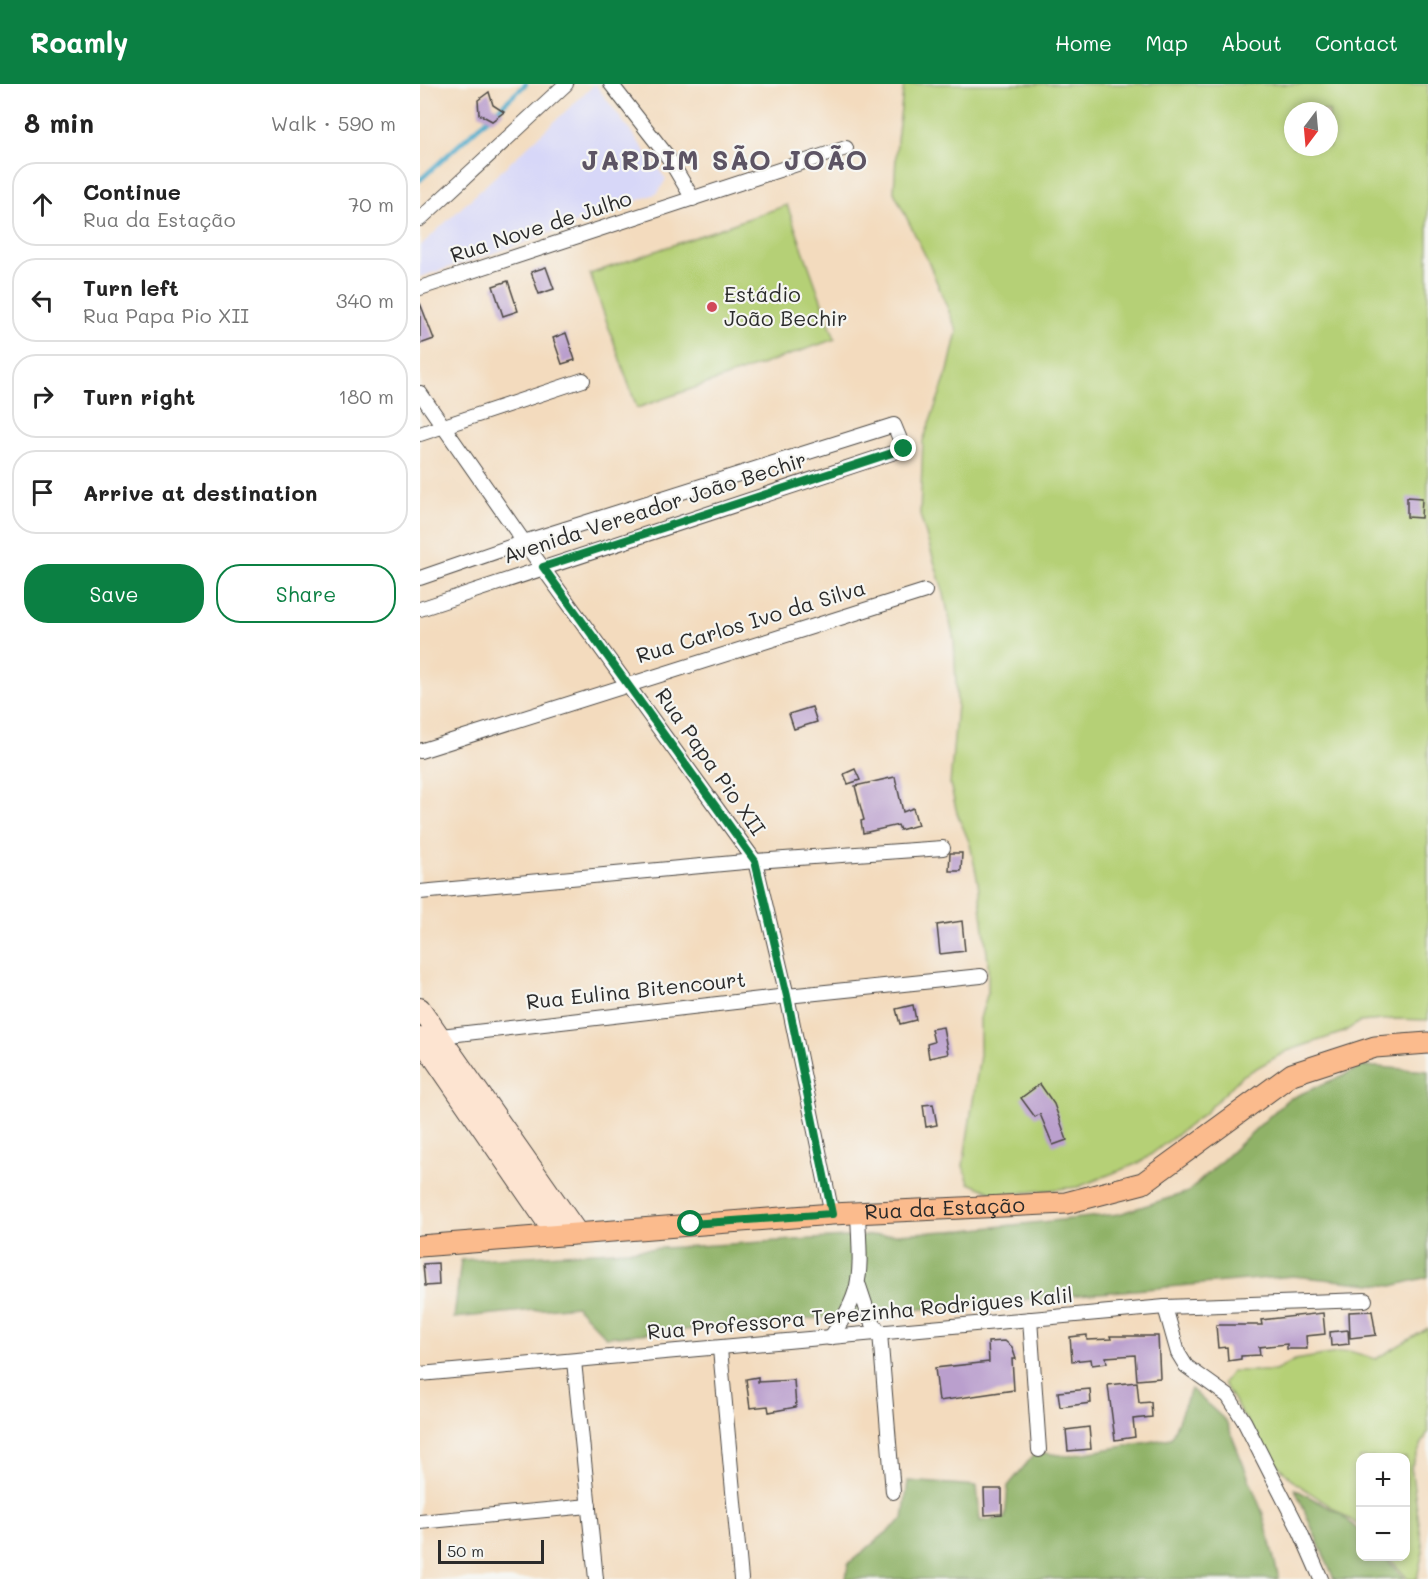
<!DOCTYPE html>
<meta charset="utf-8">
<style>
body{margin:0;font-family:Mali,sans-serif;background:#f2f2f2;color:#222}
.controls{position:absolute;right:18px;bottom:18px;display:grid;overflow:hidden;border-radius:12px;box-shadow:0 3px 9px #0003}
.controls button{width:54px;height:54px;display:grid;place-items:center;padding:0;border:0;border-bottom:2px solid #e0e0e0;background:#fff;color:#222;font:30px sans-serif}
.compass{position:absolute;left:864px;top:18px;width:54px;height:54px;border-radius:50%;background:#fff;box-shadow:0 3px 9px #0003;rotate:196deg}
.scale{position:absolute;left:18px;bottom:15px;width:106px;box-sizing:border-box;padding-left:6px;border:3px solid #2b2b2b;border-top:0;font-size:16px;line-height:21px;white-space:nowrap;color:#2b2b2b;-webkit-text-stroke:4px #f6f6f2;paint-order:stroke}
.stop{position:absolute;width:18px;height:18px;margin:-14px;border:4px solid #0b8043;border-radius:50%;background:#fff}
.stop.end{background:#0b8043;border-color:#fff;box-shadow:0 2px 6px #0008}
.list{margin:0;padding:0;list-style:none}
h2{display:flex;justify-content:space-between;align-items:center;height:78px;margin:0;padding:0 24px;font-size:26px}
h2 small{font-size:20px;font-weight:400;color:#767676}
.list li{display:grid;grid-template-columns:39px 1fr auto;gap:18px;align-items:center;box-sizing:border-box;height:84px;margin:0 12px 12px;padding:0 12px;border:2px solid #e0e0e0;border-radius:24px}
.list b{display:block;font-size:22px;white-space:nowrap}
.list p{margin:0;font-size:20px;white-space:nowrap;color:#767676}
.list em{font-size:20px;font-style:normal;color:#767676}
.actions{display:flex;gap:12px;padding:18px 24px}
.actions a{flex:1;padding:14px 0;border:2px solid #0b8043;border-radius:24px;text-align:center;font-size:21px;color:#0b8043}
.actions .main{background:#0b8043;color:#fff}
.icon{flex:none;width:33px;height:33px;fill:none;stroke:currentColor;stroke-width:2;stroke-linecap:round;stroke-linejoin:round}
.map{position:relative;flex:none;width:1008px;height:1495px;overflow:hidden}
header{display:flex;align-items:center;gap:36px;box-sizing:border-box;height:84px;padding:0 30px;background:#0b8043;color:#fff}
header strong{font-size:28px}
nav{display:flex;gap:33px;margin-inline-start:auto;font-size:21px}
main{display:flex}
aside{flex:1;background:#fff}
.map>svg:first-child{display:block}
</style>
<header>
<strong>Roamly</strong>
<nav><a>Home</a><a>Map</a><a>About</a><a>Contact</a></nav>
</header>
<main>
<aside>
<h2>8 min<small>Walk · 590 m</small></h2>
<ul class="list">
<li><svg class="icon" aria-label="ahead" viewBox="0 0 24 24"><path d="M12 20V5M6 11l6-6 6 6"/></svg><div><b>Continue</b><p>Rua da Estação</p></div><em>70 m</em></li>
<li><svg class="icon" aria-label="left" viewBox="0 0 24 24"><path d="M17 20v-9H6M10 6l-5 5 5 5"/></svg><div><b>Turn left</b><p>Rua Papa Pio XII</p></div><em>340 m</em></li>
<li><svg class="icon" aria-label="right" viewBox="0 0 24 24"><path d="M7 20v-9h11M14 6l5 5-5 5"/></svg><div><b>Turn right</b></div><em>180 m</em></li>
<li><svg class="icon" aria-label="arrive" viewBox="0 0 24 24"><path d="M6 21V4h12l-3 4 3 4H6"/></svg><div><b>Arrive at destination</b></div></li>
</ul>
<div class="actions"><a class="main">Save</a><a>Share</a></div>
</aside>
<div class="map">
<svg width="1008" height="1495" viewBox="0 0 1008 1495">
<rect width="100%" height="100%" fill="#f6f6f2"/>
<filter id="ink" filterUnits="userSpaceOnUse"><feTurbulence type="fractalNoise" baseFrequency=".0167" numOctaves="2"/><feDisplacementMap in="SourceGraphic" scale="12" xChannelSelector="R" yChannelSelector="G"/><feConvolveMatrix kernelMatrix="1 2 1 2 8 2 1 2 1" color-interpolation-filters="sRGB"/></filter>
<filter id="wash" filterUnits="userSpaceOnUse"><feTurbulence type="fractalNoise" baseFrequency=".008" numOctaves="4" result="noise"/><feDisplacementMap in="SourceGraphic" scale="24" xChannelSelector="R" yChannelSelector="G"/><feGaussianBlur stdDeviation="1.35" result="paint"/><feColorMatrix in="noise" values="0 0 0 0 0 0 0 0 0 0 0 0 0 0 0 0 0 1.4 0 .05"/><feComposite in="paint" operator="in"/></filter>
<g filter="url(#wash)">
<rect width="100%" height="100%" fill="#f3dbbe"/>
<path fill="#d7d7f8" d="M175 0 246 95 238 109 98 161 0 193V162Z"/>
<g fill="#b5d076" stroke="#707e50" stroke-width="1.5" fill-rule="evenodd">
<path d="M484 0H1008V936L974 935 939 938 924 948 867 967 822 992 785 1029 721 1078 658 1103 577 1111 549 1099 543 1082 560 971V934L568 908V877L558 798 550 760 537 729 530 700 537 621 534 556 524 510 500 431 503 357 528 287 537 247 508 177 474 108 477 56ZM873 27H909V63H873Z"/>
<path d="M367 121 415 255 217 324 170 190Z"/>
<path d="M1008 1244V1347L991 1383 1003 1467 997 1495H988L968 1473 986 1472V1374H940V1442L873 1397 845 1367 803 1299 812 1287H855L875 1276 929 1267 956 1275Z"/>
</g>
<g fill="#90b267" stroke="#5e6e49" stroke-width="1.5">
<path d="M944 982 1008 987V1193L972 1202 873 1192 186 1253 156 1222 34 1234 41 1176 544 1146 699 1130 768 1108 867 1016Z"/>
<path d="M771 1305 806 1337 843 1430 859 1495H426L428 1480 483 1435 488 1397 557 1402 560 1437 585 1434 588 1402 616 1368 648 1372 751 1354Z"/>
<path d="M875 1405 921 1430 940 1448V1472L965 1473 985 1495H914Z"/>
</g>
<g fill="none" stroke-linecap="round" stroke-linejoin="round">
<path stroke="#4caaca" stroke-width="4.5" d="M0 96 106 0"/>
</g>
<g id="blocks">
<g fill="#ba9fcd">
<path d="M69 8 73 21 84 28 72 37 59 30 58 16Z"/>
<path d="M126 183 134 205 119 210 111 188Z"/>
<path d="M88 197 98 227 83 232 73 202Z"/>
<path d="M0 219 14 255 0 260Z"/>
<path d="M146 249 155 276 142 280 133 254Z"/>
<path d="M987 413 1002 414 1001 434 987 433Z"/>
<path d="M392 623 397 638 374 645 369 630Z"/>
<path d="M435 685 440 696 428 700 424 690Z"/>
<path d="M475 693 483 728 493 724 498 741 480 746 478 741 443 749 441 737 444 736 435 702Z"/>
<path d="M530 769H542L541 787H529Z"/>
<path d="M542 837 545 867 520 870 517 841Z"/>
<path d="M493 921 496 936 480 940 476 925Z"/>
<path d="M523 943 528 970 509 974 507 960 514 958 511 945Z"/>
<path d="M620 1000 634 1020 647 1056 633 1061 620 1030 615 1033 601 1014Z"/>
<path d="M513 1020 517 1041 506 1043 503 1021Z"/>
<path d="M18 1179 19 1201 5 1202 3 1180Z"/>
<path d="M952 1227 956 1251 930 1254 929 1228Z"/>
<path d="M903 1229 905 1250 886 1252 887 1265H867V1260L839 1263 840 1271 821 1272V1275L808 1277 807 1263 798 1264 796 1241H842L841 1236Z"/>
<path d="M928 1246 929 1260 911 1262 910 1248Z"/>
<path d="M667 1251V1256L691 1255 690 1252H738L740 1294 717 1296 715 1271 686 1273 687 1279 672 1281 671 1275 652 1277 650 1253Z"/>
<path d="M585 1257 592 1263 596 1275H592L594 1306 519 1317 515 1284 569 1278 568 1258Z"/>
<path d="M338 1293V1298L374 1296 376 1323 349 1328 348 1322 330 1324 326 1295Z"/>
<path d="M717 1298 719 1319 731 1318 732 1333 713 1335 715 1353 695 1356 688 1301Z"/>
<path d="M670 1305 671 1319 640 1323 638 1308Z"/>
<path d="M669 1343 671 1365 648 1367 646 1346Z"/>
<path d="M564 1405H582V1430L565 1431Z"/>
</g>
</g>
</g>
<g filter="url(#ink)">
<use href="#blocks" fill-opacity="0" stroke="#494541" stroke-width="1.5"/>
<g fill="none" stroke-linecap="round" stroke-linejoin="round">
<g stroke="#494541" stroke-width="16">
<g id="street">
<path d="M191 0 248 73 273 115"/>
<path d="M0 135 146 0"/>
<path d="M0 204 426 64"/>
<path d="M0 309 104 458 335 777 367 912 412 1130"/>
<path d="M0 350 163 296"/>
<path d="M0 494 104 458 474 341 484 365 0 525"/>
<path d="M0 667 505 507"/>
<path d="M0 808 335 777 523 764"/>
<path d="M12 953 367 912 561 892"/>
<path d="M439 1202 450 1235 460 1249 473 1408"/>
<path d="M745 1223 758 1269 766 1282 808 1312 824 1337 880 1447 901 1495"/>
<path d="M610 1235 619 1366"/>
<path d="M410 1254C446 1205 440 1187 438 1129"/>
<path d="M300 1265 321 1495"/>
<path d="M154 1277 176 1495"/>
<path d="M0 1290 745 1223 945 1216"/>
<path d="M0 1438 169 1422"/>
</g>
</g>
<g stroke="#494541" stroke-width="22">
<g id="secondary">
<path d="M0 924 157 1148"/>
<path d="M0 954 135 1150"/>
</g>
</g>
<g stroke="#494541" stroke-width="23">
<g id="primary">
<path id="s1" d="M0 1162 412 1130 646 1119 723 1099 872 990 955 963 1008 959"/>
</g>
</g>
<use href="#street" stroke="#fff" stroke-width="14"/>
<use href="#secondary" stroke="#fde4d1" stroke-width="20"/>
<use href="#primary" stroke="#fbbb8d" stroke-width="21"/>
</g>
</g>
<g fill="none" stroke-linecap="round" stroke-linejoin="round" filter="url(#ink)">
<path stroke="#0b8043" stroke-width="8" d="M271 1140 412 1130 367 912 335 777 123 483 484 365"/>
</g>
<circle fill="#d1495b" stroke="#f6f6f2" stroke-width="2" cx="292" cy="223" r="6"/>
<g text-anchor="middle" stroke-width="4.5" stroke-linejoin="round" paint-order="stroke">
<g font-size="21" fill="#2b2b2b" stroke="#f6f6f2">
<text transform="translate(121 143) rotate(-18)" y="7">Rua Nove de Julho</text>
<text transform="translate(235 424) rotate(-18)" y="7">Avenida Vereador João Bechir</text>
<text transform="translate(331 538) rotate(-17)" y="7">Rua Carlos Ivo da Silva</text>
<text transform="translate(290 678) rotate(55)" y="7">Rua Papa Pio XII</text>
<text transform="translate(216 907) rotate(-6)" y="7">Rua Eulina Bitencourt</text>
<text dy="7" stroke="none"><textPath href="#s1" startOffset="526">Rua da Estação</textPath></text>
<text transform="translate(440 1230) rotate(-5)" y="7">Rua Professora Terezinha Rodrigues Kalil</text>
</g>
<g font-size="21" fill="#2b2b2b" stroke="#f6f6f2" text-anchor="start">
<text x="304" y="218">Estádio<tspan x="304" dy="24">João Bechir</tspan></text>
</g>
<g font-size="27" font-weight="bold" letter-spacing="1.5" fill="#5d5464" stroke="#f6f6f2">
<text x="305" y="86">JARDIM SÃO JOÃO</text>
</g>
</g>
</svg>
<div class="controls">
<button>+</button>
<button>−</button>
</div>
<svg class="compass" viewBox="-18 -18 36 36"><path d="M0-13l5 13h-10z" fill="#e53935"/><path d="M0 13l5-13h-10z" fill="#767676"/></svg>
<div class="scale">50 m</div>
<div class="stop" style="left:271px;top:1140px"></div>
<div class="stop end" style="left:484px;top:365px"></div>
</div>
</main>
